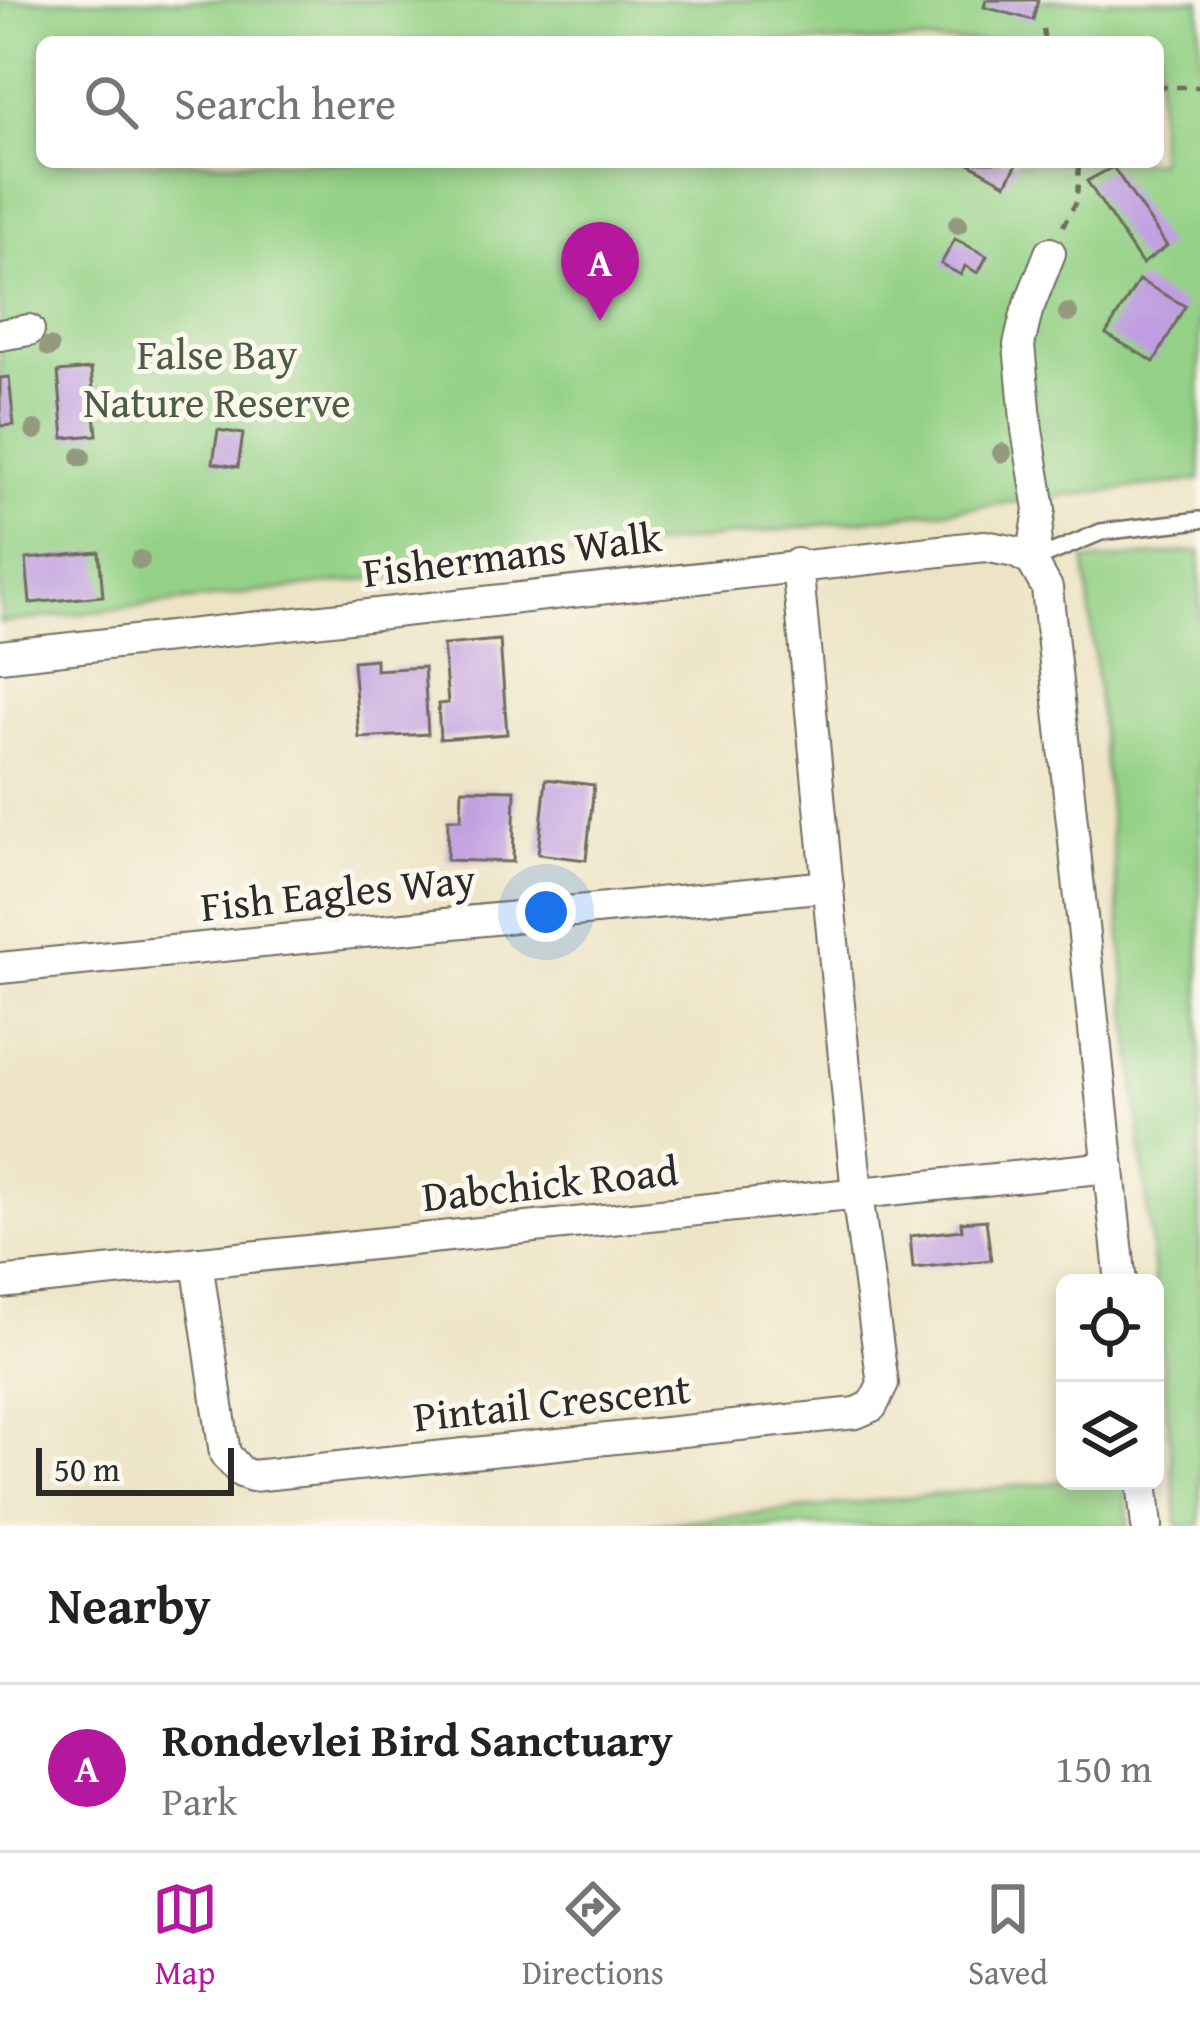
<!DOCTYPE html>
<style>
body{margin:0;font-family:"Gentium Book Plus",serif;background:#f2f2f2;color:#222}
.controls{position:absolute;right:36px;bottom:36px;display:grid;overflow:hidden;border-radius:18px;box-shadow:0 6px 18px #0003}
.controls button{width:108px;height:108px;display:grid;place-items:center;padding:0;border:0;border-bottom:3px solid #e0e0e0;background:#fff;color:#222;font:60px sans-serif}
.scale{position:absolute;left:36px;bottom:30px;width:198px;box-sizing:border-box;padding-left:12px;border:6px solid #2b2b2b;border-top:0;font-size:33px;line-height:42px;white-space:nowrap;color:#2b2b2b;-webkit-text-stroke:9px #fbf7ec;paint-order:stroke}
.you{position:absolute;left:546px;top:912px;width:42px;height:42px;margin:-30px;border:9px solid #fff;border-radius:50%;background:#1a73e8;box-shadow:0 0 0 18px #1a73e833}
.badge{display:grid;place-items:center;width:78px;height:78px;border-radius:50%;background:#b5179e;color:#fff;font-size:39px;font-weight:700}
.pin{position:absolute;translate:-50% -99px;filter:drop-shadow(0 3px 6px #0008)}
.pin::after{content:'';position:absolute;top:63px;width:42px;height:36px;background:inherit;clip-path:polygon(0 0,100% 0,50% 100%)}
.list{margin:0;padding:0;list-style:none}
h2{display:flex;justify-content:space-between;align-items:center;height:156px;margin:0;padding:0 48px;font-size:51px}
h2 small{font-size:39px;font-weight:400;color:#767676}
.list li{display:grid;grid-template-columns:78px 1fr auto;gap:36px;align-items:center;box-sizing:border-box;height:168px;padding:0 48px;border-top:3px solid #e0e0e0}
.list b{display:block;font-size:45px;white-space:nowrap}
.list p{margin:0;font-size:39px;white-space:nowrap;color:#767676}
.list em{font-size:39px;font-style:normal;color:#767676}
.icon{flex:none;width:66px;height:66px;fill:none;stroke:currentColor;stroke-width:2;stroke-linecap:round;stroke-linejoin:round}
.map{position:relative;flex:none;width:1200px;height:1526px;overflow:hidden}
.search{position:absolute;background:#fff;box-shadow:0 6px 18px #0003;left:36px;right:36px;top:36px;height:132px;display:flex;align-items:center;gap:30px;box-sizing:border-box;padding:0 42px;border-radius:18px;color:#767676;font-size:45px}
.sheet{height:324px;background:#fff}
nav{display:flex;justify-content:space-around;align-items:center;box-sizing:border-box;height:168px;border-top:3px solid #e0e0e0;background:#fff;font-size:33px;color:#767676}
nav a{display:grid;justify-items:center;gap:6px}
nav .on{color:#b5179e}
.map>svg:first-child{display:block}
</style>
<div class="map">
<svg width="1200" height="1526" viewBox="0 0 1200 1526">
<rect width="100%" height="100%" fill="#fbf7ec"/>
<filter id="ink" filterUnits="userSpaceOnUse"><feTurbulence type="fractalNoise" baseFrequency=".00833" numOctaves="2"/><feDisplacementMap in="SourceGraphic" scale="24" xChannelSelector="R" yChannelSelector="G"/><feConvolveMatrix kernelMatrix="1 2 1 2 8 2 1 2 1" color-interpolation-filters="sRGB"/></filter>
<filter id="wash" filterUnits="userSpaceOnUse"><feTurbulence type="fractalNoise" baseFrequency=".004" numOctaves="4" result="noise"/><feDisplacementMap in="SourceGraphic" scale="48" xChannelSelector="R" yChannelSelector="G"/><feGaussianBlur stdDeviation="2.7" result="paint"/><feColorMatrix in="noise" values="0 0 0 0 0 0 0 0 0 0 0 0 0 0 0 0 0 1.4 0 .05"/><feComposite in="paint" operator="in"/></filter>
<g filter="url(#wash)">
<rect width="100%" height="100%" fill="#ede4c5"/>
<g fill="#94d186" stroke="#607e58" stroke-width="3" fill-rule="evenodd">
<path d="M0 0H1200V480L0 623ZM42 42H1158V162H42Z"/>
<path d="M1200 551V1526H1178L1085 561Z"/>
<path d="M1065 1481H1124L1129 1526H636Z"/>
</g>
<g id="blocks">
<g fill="#bf9de0">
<path d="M986 0H1038L1033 20 984 7Z"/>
<path d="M967 162H1018L1006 184Z"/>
<path d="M1113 167 1167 246 1142 264 1087 181Z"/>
<path d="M955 239 987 256 978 273 965 266 961 275 941 264Z"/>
<path d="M1139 280 1185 306 1154 362 1106 334Z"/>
<path d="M91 369 97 435 64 438 58 372Z"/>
<path d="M9 377 14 425 0 426V378Z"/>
<path d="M218 430 243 434 238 467 213 463Z"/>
<path d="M99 552 103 596 30 603 26 559Z"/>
<path d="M500 640 507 734 440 739 438 704 448 703 443 645Z"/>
<path d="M376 659V670L424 667 428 734 359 738 353 661Z"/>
<path d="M546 779 594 785 586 860 538 854Z"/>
<path d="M462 789 515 790 513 862 447 860 448 819H461Z"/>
<path d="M986 1220 991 1260 913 1268 910 1236 962 1230 961 1222Z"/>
</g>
</g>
</g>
<g filter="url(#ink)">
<use href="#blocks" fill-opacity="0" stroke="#6f6c61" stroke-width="3"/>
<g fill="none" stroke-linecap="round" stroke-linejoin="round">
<g stroke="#6f6c61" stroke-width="20">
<path id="lane" d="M1032 561 1101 532 1200 520"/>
</g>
<g stroke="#6f6c61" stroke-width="34">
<g id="street">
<path d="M0 335 29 330"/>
<path d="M1032 561 1047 588 1121 1283"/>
<path d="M1032 561 1040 509 1027 430 1019 345 1027 311 1050 253"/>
<path d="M0 656 985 546 1015 552 1032 561"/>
<path d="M0 968 828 886"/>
<path d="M197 1262 225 1454 241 1472 252 1476 856 1413 872 1406 883 1384 857 1194 797 564"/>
<path d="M0 1283 1109 1167"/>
<path d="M1142 1481 1147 1526"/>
</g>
</g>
<g stroke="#6f6c61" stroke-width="4.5" stroke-dasharray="9 9" stroke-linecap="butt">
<path d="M1043 29 1045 42"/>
<path d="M1158 87H1200"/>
<path d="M1063 226 1077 200 1079 162"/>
</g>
<use href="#lane" stroke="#fff" stroke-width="15"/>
<use href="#street" stroke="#fff" stroke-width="30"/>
</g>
<g fill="#939a7f">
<circle cx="958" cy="224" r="10"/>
<circle cx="1068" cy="313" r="10"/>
<circle cx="49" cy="347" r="10"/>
<circle cx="35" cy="430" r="10"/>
<circle cx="1002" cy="453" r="10"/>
<circle cx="81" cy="457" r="10"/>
<circle cx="140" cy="560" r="10"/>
</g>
</g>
<g text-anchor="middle" stroke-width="10" stroke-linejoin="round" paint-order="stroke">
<g font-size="42" fill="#4a5d46" stroke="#fbf7ec">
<text x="217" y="369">False Bay<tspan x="217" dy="48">Nature Reserve</tspan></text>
</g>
<g font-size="42" fill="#2b2b2b" stroke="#fbf7ec">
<text transform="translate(512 554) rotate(-7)" y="15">Fishermans Walk</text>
<text transform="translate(338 892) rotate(-6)" y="15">Fish Eagles Way</text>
<text transform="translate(550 1183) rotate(-6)" y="15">Dabchick Road</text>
<text transform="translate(552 1402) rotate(-6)" y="15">Pintail Crescent</text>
</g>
</g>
</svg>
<div class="controls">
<button><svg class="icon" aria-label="locate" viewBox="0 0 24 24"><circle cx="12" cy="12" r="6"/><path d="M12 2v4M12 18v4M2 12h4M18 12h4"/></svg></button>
<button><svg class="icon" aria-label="layers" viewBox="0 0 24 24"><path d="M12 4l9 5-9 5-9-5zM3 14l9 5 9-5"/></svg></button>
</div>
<div class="scale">50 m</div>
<div class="you"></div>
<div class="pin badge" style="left:600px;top:321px">A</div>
<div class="search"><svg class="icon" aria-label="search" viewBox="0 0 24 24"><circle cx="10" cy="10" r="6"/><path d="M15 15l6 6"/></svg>Search here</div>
</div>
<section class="sheet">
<h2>Nearby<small></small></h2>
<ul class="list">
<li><span class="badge">A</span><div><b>Rondevlei Bird Sanctuary</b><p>Park</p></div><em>150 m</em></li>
</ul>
</section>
<nav>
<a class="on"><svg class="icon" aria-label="map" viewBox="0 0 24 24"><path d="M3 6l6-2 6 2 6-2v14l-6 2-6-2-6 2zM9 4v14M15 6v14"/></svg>Map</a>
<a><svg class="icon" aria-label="directions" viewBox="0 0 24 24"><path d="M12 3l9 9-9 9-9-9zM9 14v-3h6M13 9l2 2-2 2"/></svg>Directions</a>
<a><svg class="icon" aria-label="saved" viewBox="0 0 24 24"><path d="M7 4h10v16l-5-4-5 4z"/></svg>Saved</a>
</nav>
